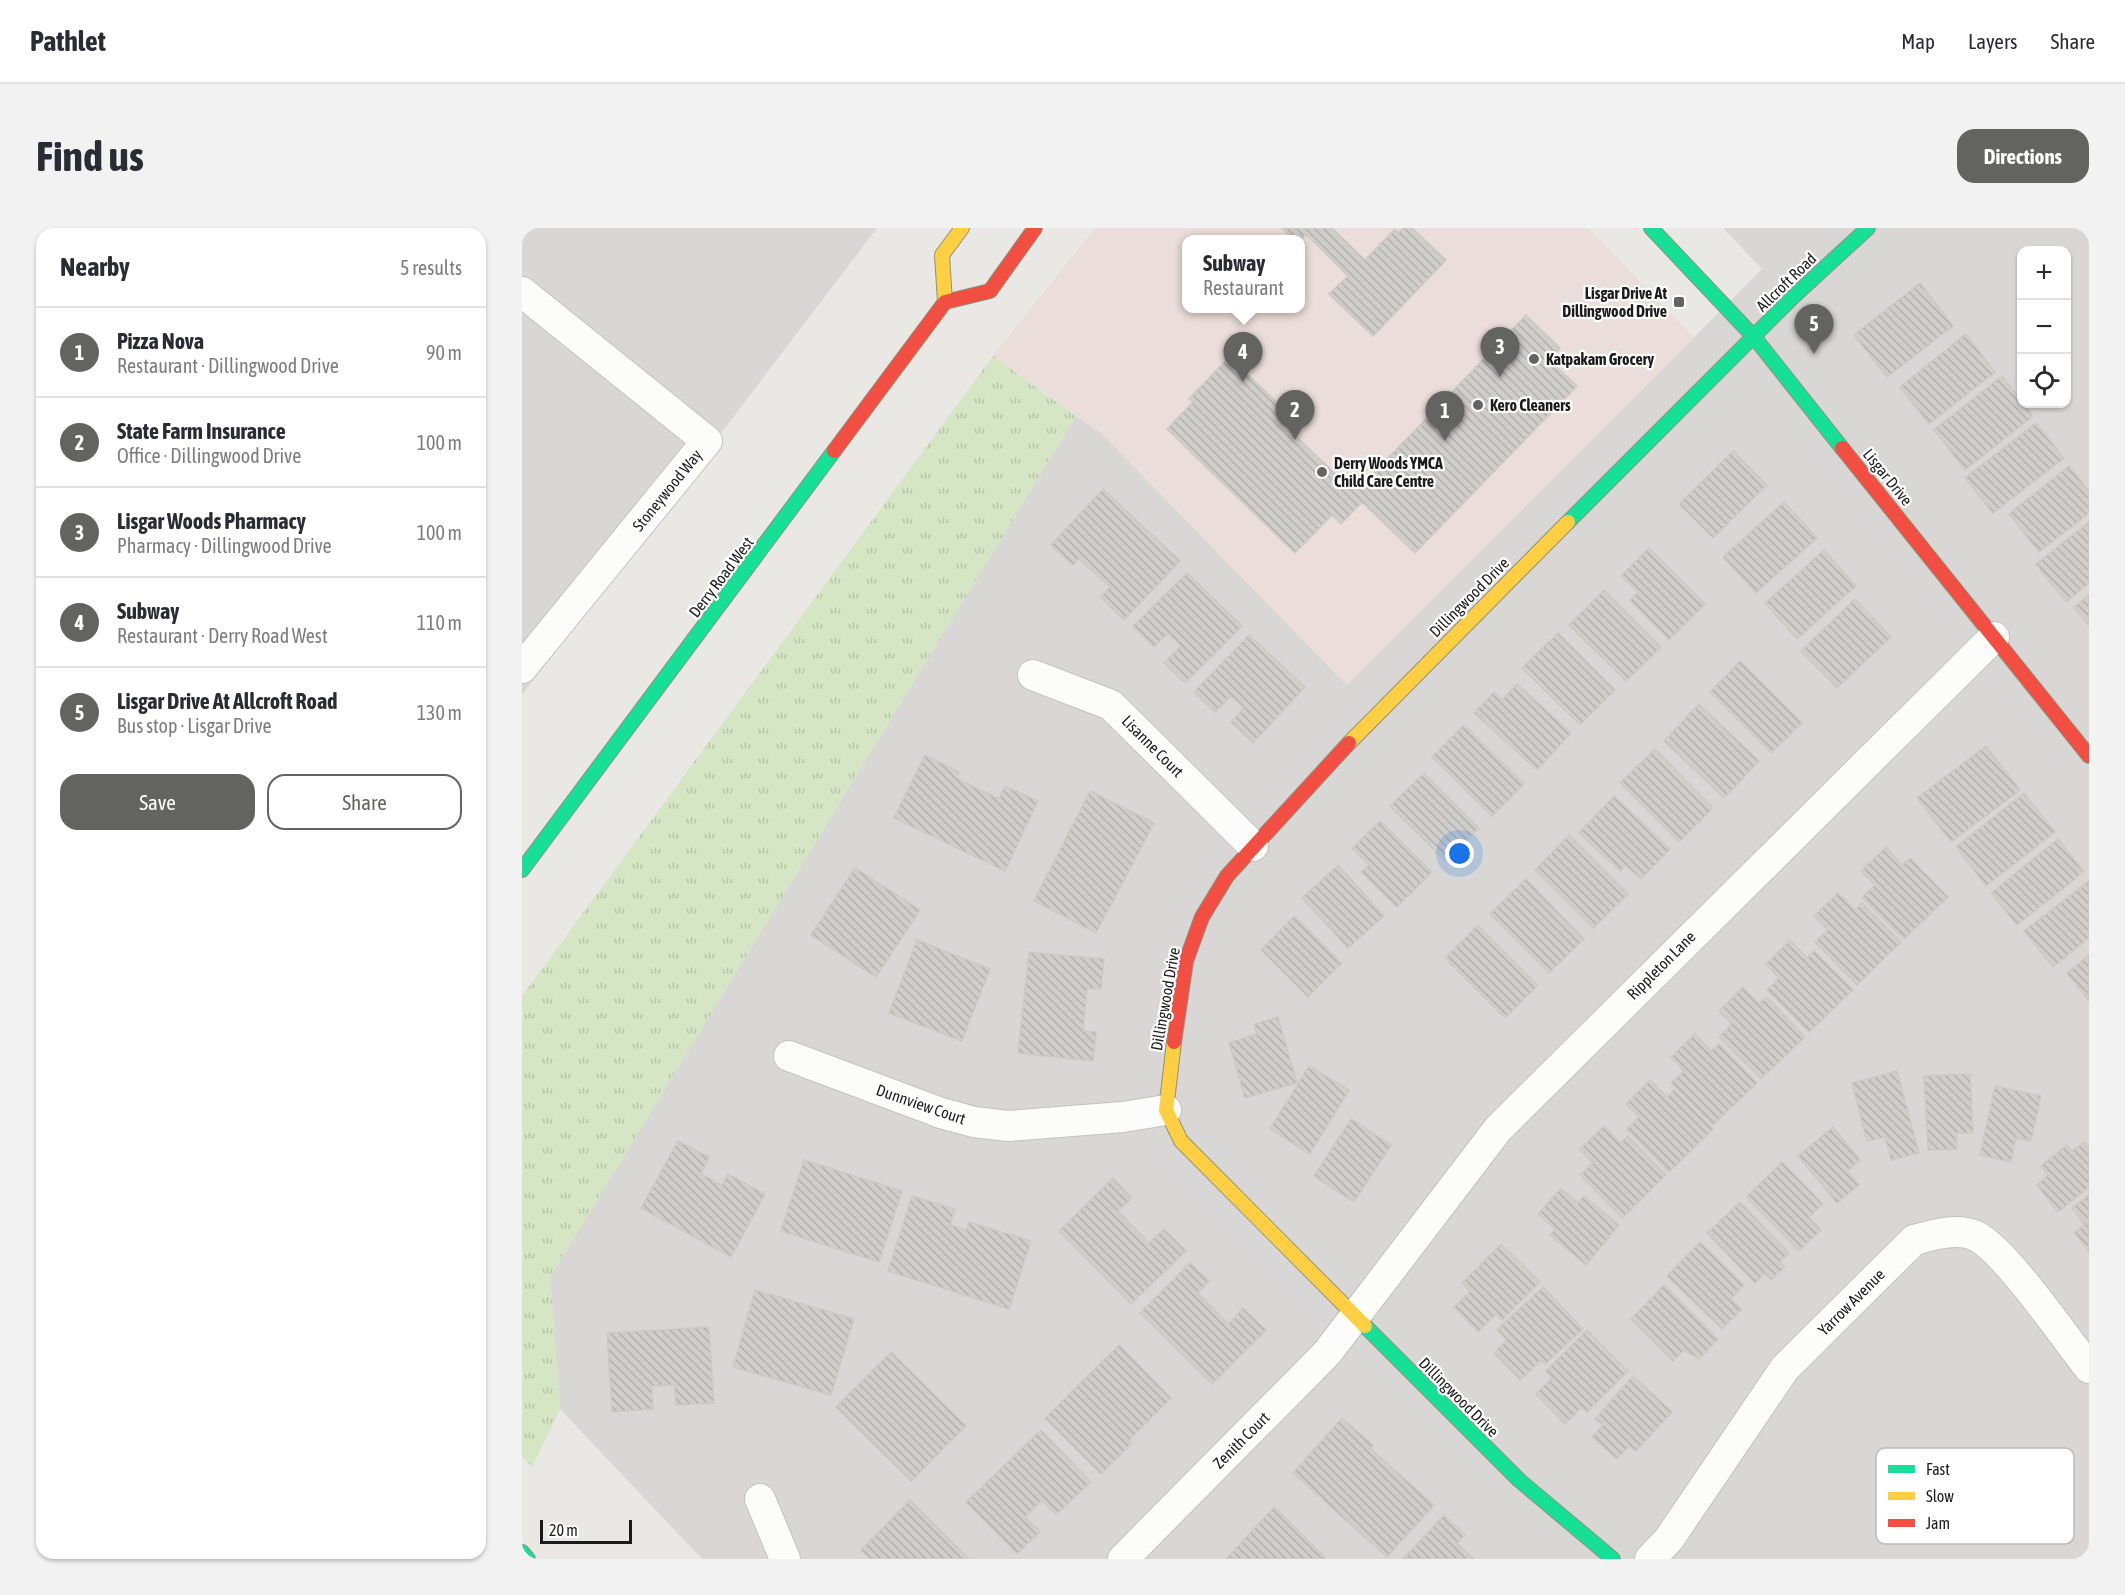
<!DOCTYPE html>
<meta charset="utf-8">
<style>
body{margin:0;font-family:"Asap Condensed",sans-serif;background:#f2f2f3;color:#2b2b33}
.controls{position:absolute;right:18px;top:18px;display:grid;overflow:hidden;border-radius:12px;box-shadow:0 2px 4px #0004}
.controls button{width:54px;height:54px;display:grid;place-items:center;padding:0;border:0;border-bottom:2px solid #e1e1e2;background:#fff;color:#2b2b33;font:30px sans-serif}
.scale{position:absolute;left:18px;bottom:15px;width:92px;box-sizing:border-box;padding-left:6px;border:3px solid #1b1b1b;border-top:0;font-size:16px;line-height:21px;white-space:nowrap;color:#1b1b1b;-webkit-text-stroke:4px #fff;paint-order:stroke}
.you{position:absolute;left:938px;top:626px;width:21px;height:21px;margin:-15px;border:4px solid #fff;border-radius:50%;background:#1a73e8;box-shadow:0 0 0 9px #1a73e833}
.badge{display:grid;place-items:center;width:39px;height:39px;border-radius:50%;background:#636361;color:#fff;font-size:20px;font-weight:700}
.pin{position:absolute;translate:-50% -50px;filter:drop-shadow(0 2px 3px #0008)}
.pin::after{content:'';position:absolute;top:32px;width:21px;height:18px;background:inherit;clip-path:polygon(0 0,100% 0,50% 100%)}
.popup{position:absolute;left:660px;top:7px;width:123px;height:78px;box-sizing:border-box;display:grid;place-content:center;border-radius:12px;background:#fff;filter:drop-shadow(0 2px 4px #0005);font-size:20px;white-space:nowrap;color:#7c7c81}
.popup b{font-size:22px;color:#2b2b33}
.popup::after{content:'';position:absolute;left:50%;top:100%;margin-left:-12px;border:12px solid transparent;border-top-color:#fff}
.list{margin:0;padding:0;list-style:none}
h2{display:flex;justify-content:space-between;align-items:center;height:78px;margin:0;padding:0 24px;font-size:26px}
h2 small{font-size:20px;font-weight:400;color:#7c7c81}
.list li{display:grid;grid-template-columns:39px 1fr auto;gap:18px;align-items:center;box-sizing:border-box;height:90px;padding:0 24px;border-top:2px solid #e1e1e2}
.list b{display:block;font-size:22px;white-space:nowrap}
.list p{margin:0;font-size:20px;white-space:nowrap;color:#7c7c81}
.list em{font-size:20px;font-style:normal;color:#7c7c81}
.actions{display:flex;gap:12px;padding:18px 24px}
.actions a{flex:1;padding:14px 0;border:2px solid #636361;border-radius:18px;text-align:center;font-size:21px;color:#636361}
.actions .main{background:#636361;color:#fff}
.icon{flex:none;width:33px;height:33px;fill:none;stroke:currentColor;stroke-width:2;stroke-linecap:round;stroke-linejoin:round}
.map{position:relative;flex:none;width:1567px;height:1331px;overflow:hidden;border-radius:18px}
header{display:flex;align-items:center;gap:36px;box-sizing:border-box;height:84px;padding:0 30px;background:#fff;border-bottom:2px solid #e1e1e2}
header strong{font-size:28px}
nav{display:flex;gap:33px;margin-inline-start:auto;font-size:21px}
.intro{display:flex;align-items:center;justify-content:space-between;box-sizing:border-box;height:144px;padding:0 36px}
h1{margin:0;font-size:42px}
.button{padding:15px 27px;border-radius:18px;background:#636361;color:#fff;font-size:21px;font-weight:700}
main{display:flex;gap:36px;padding:0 36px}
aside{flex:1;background:#fff;border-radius:18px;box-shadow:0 2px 4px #0004}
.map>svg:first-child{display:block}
</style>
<header>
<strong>Pathlet</strong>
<nav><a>Map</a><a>Layers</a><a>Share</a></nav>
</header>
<div class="intro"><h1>Find us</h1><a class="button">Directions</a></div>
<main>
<aside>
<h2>Nearby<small>5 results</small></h2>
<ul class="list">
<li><span class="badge">1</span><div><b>Pizza Nova</b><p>Restaurant · Dillingwood Drive</p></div><em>90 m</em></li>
<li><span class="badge">2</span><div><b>State Farm Insurance</b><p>Office · Dillingwood Drive</p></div><em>100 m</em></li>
<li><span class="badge">3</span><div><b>Lisgar Woods Pharmacy</b><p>Pharmacy · Dillingwood Drive</p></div><em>100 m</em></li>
<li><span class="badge">4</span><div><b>Subway</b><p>Restaurant · Derry Road West</p></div><em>110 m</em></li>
<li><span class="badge">5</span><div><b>Lisgar Drive At Allcroft Road</b><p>Bus stop · Lisgar Drive</p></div><em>130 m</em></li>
</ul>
<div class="actions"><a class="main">Save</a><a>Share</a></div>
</aside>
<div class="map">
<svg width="1567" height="1331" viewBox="0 0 1567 1331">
<defs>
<pattern id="grass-tufts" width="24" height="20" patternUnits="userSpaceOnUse" patternTransform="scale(1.5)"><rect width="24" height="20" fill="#d4e6c4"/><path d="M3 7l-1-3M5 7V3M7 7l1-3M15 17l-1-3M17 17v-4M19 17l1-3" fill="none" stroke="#b5c5a8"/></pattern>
<pattern id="building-back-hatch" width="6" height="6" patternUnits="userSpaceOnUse" patternTransform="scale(1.5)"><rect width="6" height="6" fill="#d0cecb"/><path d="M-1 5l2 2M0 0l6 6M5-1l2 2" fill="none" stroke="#b2b0ae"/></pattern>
</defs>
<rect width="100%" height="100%" fill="#e9e8e4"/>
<g fill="#d8d7d5" fill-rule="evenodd">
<path d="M0 0H355L0 467Z"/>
<path d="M1201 0H1567V1331H180L38 1181 28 1049 554 188 578 204 825 457 1240 41ZM1500 22H1544V176H1500Z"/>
</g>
<path fill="#ebddd9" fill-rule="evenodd" d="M573 0H1066L1172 110 825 457 578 204 471 128ZM664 12H778V80H664Z"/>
<path fill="url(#grass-tufts)" d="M471 128 554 188 28 1049 38 1181 10 1239 0 1228V768Z"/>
<g fill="url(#building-back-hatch)" stroke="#cccac5" stroke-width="1.5">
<path d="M760 0H810L843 32 873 1 876 5 881 0H890L924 32 851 108 807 66 826 48 784 6 778 12H772Z"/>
<path d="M1398 55 1431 98 1365 149 1332 107Z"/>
<path d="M1004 87 1038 120 1027 132 1055 158 893 325 840 274 819 296 810 287 773 325 645 201 671 174 667 171 707 129 764 183 756 191 824 256 834 245 843 254Z"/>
<path d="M1444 106 1473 144 1407 196 1378 159Z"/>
<path d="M1480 148 1511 188 1443 242 1412 202Z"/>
<path d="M1514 195 1542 230 1471 285 1443 250Z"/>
<path d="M1211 223 1245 257 1191 310 1157 276Z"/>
<path d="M1547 238 1567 263V285L1517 324 1487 286Z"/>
<path d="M581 261 658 333 602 392 578 369 588 359 557 331 551 337 529 317Z"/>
<path d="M1262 274 1295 310 1234 365 1201 329Z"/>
<path d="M1567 294V355L1544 374 1514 336Z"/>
<path d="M1127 320 1183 376 1147 412 1108 372 1116 364 1099 348Z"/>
<path d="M1302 322 1334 358 1275 411 1243 375Z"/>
<path d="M665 345 720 398 663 455 642 435 659 418 646 405 632 419 611 398Z"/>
<path d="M1082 362 1139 419 1104 453 1047 397Z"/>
<path d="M1567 367V398L1552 379Z"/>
<path d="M1333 371 1369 409 1315 460 1279 423Z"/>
<path d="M1036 405 1093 462 1058 497 1000 440Z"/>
<path d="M727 407 783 459 731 515 709 494 722 480 709 468 693 484 672 464Z"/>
<path d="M1218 433 1280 495 1249 525 1188 464Z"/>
<path d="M995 456 1049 505 1015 542 952 485 972 464 980 472Z"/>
<path d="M1177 476 1237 533 1202 570 1142 513Z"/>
<path d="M942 497 1002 556 970 588 910 529Z"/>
<path d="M1464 518 1498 562 1429 614 1395 570Z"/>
<path d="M1133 521 1191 580 1157 614 1098 555Z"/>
<path d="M403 527 437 544 434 550 477 571 483 558 516 573 483 643 372 590Z"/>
<path d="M902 545 957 600 923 633 868 578Z"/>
<path d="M568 563 632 595 574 705 512 673Z"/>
<path d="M1502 565 1533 604 1464 658 1434 619Z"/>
<path d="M1092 568 1148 621 1119 651 1103 637 1098 643 1057 605Z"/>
<path d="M858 593 910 644 875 679 839 644 847 637 830 620Z"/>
<path d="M1047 607 1106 666 1071 700 1013 642Z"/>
<path d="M1536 611 1562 644 1495 697 1469 665Z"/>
<path d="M1364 619 1380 637 1388 630 1426 669 1382 711 1340 669 1353 657 1339 643Z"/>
<path d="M816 637 862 688 826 720 780 670Z"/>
<path d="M333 640 398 682 354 749 289 707Z"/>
<path d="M1004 651 1062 711 1027 745 968 686Z"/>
<path d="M1567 653V710L1531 739 1502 703Z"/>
<path d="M1316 665 1333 682 1340 675 1379 714 1335 757 1293 714 1306 702 1292 688Z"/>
<path d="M772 688 820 735 786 769 739 722Z"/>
<path d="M956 697 1016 757 983 790 923 730Z"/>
<path d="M395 712 468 741 440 813 367 785Z"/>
<path d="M1268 712 1285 730 1292 723 1331 762 1287 804 1245 762 1257 750 1244 736Z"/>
<path d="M507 724 582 731 579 761 565 760 561 803 574 804 571 833 496 825Z"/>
<path d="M1567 727V773L1545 745Z"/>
<path d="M1221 759 1237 776 1245 769 1283 809 1239 851 1197 809 1210 796 1197 783Z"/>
<path d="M756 789 775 855 723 870 707 815 735 806 732 796Z"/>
<path d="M1173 806 1189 823 1197 816 1235 855 1191 897 1149 855 1162 843 1149 829Z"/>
<path d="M787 838 827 862 788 926 748 901Z"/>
<path d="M1375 843 1397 925 1369 932 1363 909 1345 913 1330 855Z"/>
<path d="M1448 846 1451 905H1434L1435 921 1406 922 1402 848Z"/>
<path d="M1128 852 1145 869 1152 862 1191 901 1147 944 1105 901 1117 889 1104 876Z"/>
<path d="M1473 858 1519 868 1509 913 1494 910 1489 934 1458 927Z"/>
<path d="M829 891 869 917 832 974 792 948Z"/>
<path d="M1082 898 1098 915 1106 908 1144 947 1100 990 1058 947 1071 935 1058 921Z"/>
<path d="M1311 899 1338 932 1325 943 1337 957 1315 975 1276 928Z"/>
<path d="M156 913 187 929 179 946 200 957 206 946 243 966 209 1029 119 980Z"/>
<path d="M1562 914 1567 920V959L1536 984 1515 957 1526 947 1519 938 1545 917 1550 923Z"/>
<path d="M282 932 380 963 357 1034 259 1003Z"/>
<path d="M1260 934 1301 976 1287 989 1299 1002 1277 1023 1224 969Z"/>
<path d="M591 950 610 970 596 983 627 1015 642 1001 664 1023 609 1076 537 1003Z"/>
<path d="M1039 960 1056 975 1062 968 1097 997 1064 1037 1028 1007 1033 1001 1016 986Z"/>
<path d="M1567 967V1024L1552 1004 1563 997 1550 980Z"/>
<path d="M390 968 433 981 428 997 445 1002 447 994 509 1013 487 1081 366 1043Z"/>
<path d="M1218 974 1267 1025 1258 1034 1263 1039 1249 1052 1243 1045 1233 1055 1185 1005Z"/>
<path d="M1178 1014 1222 1057 1209 1071 1220 1081 1200 1101 1145 1048Z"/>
<path d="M979 1016 1018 1054 980 1092 974 1086 956 1104 932 1079 948 1064 940 1055Z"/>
<path d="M668 1035 687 1053 676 1065 707 1096 721 1080 744 1102 690 1156 618 1085Z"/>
<path d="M1142 1057 1196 1111 1177 1131 1162 1122 1151 1133 1109 1091Z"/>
<path d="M1021 1059 1061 1101 1023 1136 1019 1132 998 1152 972 1125 985 1112 975 1102Z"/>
<path d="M233 1062 332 1091 309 1167 211 1139Z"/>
<path d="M187 1099 192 1175 154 1177 152 1157 130 1158 131 1181 90 1184 85 1105Z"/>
<path d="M1065 1102 1106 1143 1065 1184 1060 1179 1043 1196 1014 1166 1030 1150 1024 1143Z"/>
<path d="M597 1117 649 1170 607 1212 610 1215 579 1246 523 1190Z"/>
<path d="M369 1124 444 1198 389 1253 314 1179Z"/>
<path d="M1111 1148 1150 1184 1114 1223 1107 1218 1095 1231 1070 1209 1081 1197 1073 1191Z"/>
<path d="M820 1190 851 1217 848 1220 912 1277 865 1329 771 1245Z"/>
<path d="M519 1202 569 1254 534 1287 520 1272 503 1289 518 1304 495 1326 444 1274Z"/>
<path d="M388 1272 447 1331H348L339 1322Z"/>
<path d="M752 1279 803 1329 801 1331H704Z"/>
<path d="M922 1287 943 1307 935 1315 952 1331H881Z"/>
</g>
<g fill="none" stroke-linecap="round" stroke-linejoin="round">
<g stroke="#c2c2c0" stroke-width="32">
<g id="street">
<path d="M0 64 185 213 0 440"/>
<path d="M511 447 589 477 731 618"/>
<path d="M267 828 419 885 452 894 486 898 601 889 644 882"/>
<path d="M238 1271 263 1331"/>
<path d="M601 1331 805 1125 976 901 1472 409"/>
<path d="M1128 1331 1147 1311 1263 1140 1392 1012C1410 1007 1436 999 1454 1008 1484 1023 1544 1111 1567 1140"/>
</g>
</g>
<g stroke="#8f927d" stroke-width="16">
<g id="fast">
<path d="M1129 0 1232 109 1320 220"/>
<path d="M1046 294 1272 68 1346 0"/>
<path d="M0 642 312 223"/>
<path d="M843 1098 997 1252 1091 1331"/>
<path d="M0 1324 6 1331"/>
</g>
</g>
<g stroke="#8f927d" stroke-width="16">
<g id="slow">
<path d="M423 74 420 27 440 0"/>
<path d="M827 515 1046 294"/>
<path d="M652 814 644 882 659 913 843 1098"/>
</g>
</g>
<g stroke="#8f927d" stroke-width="16">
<g id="jam">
<path d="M1320 220 1567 528"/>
<path d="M312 223 423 74 468 63 513 0"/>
<path d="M652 814 664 733 680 689 705 648 827 515"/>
</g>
</g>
<use href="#street" stroke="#fcfcfb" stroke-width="30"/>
<use href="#fast" stroke="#16e098" stroke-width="14"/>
<use href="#slow" stroke="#ffcf43" stroke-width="14"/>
<use href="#jam" stroke="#f24e42" stroke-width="14"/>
</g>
<g fill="#636361" stroke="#fff" stroke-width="2">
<rect x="1151" y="68" width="12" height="12" rx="3"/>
<circle cx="1012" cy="131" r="6"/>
<circle cx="956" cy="177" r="6"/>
<circle cx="800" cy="244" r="6"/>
</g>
<g text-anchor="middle" stroke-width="4.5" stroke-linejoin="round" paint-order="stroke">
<g font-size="16" fill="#1b1b1b" stroke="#fff">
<text transform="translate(1264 54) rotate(-44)" y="6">Allcroft Road</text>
<text transform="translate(1366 249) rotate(51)" y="6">Lisgar Drive</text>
<text transform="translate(145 262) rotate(-51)" y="6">Stoneywood Way</text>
<text transform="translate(199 349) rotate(-53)" y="6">Derry Road West</text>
<text transform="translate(947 369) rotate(-45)" y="6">Dillingwood Drive</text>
<text transform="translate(631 518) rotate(45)" y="6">Lisanne Court</text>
<text transform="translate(1139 737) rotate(-45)" y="6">Rippleton Lane</text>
<text transform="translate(643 771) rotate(-80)" y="6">Dillingwood Drive</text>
<text transform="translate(399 876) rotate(19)" y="6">Dunnview Court</text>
<text transform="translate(1329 1074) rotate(-45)" y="6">Yarrow Avenue</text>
<text transform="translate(937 1169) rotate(45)" y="6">Dillingwood Drive</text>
<text transform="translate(719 1212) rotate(-45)" y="6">Zenith Court</text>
</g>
<g font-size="16" font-weight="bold" fill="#1b1b1b" stroke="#fff" text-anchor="start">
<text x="1145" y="71" text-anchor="end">Lisgar Drive At<tspan x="1145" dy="18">Dillingwood Drive</tspan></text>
<text x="1024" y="137">Katpakam Grocery</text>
<text x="968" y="183">Kero Cleaners</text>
<text x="812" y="241">Derry Woods YMCA<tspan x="812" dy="18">Child Care Centre</tspan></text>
</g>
</g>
<rect x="1354" y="1220" width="198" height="96" rx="9" fill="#fff" stroke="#bbb" stroke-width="1.5"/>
<rect x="1366" y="1237" width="27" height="8" fill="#16e098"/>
<rect x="1366" y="1264" width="27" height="8" fill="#ffcf43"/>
<rect x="1366" y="1291" width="27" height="8" fill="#f24e42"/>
<g font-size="16" fill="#1b1b1b">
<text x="1404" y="1247">Fast</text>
<text x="1404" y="1274">Slow</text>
<text x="1404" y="1301">Jam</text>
</g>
</svg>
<div class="controls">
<button>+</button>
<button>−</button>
<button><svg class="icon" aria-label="locate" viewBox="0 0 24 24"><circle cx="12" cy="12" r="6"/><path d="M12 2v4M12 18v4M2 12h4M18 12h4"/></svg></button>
</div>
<div class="scale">20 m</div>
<div class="you"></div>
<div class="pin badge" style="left:923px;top:213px">1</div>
<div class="pin badge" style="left:773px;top:212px">2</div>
<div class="pin badge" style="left:978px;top:149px">3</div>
<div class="pin badge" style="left:721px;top:154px">4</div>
<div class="popup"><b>Subway</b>Restaurant</div>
<div class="pin badge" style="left:1292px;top:126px">5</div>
</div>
</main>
